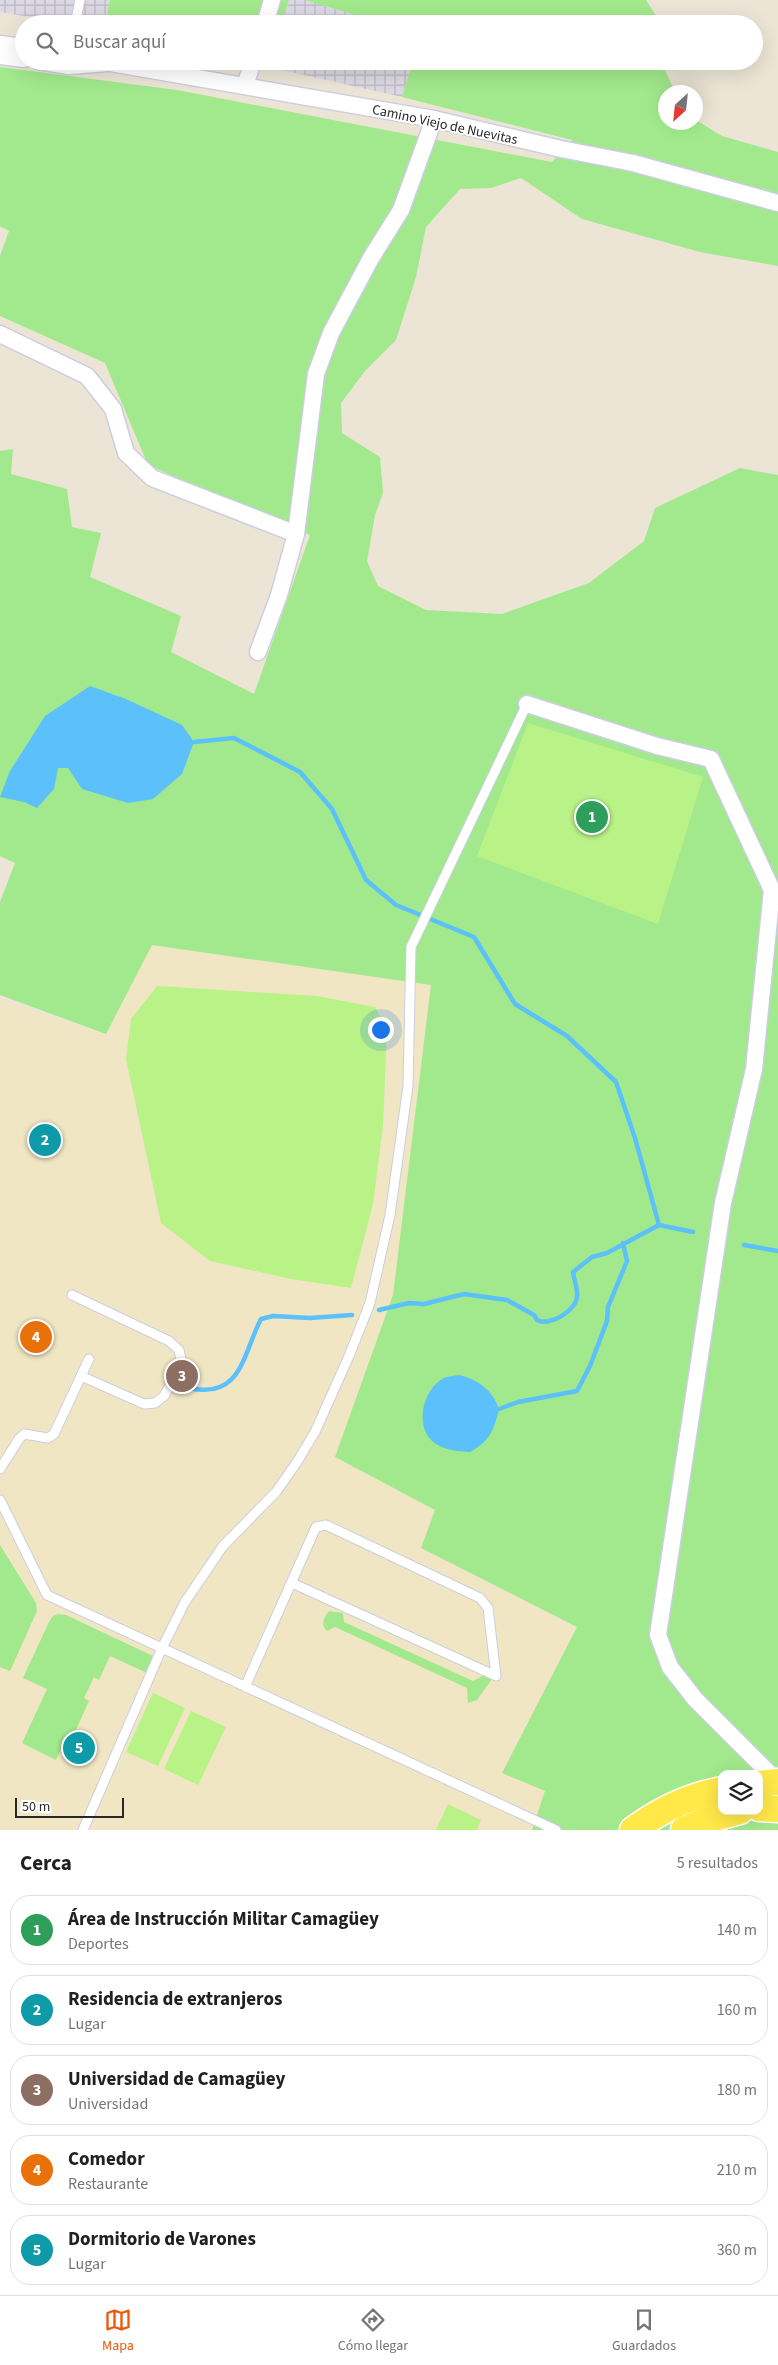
<!DOCTYPE html>
<html lang="es">
<meta charset="utf-8">
<style>
body{margin:0;font-family:"Source Sans 3",sans-serif;background:#f2f2f2;color:#202124}
.controls{position:absolute;right:15px;bottom:15px;display:grid;overflow:hidden;border-radius:10px;box-shadow:0 5px 20px #0002}
.controls button{width:45px;height:45px;display:grid;place-items:center;padding:0;border:0;border-bottom:1px solid #e0e0e0;background:#fff;color:#202124;font:25px sans-serif}
.compass{position:absolute;left:658px;top:85px;width:45px;height:45px;border-radius:50%;background:#fff;box-shadow:0 5px 20px #0002;rotate:207deg}
.scale{position:absolute;left:15px;bottom:12px;width:109px;box-sizing:border-box;padding-left:5px;border:2px solid #272727;border-top:0;font-size:14px;line-height:18px;white-space:nowrap;color:#272727;-webkit-text-stroke:4px #fff;paint-order:stroke}
.you{position:absolute;left:380px;top:1029px;width:18px;height:18px;margin:-12px;border:4px solid #fff;border-radius:50%;background:#1a73e8;box-shadow:0 0 0 8px #1a73e833}
.badge{display:grid;place-items:center;width:32px;height:32px;border-radius:50%;background:#ea580c;color:#fff;font-size:16px;font-weight:700}
.pin{position:absolute;translate:-50% -50%;border:2px solid #fff;box-shadow:0 1px 5px #0006}
.list{margin:0;padding:0;list-style:none}
h2{display:flex;justify-content:space-between;align-items:center;height:65px;margin:0;padding:0 20px;font-size:21px}
h2 small{font-size:16px;font-weight:400;color:#757577}
.list li{display:grid;grid-template-columns:32px 1fr auto;gap:15px;align-items:center;box-sizing:border-box;height:70px;margin:0 10px 10px;padding:0 10px;border:1px solid #e0e0e0;border-radius:20px}
.list b{display:block;font-size:19px;white-space:nowrap}
.list p{margin:0;font-size:16px;white-space:nowrap;color:#757577}
.list em{font-size:16px;font-style:normal;color:#757577}
.icon{flex:none;width:28px;height:28px;fill:none;stroke:currentColor;stroke-width:2;stroke-linecap:round;stroke-linejoin:round}
.map{position:relative;flex:none;width:778px;height:1830px;overflow:hidden}
.search{position:absolute;background:#fff;box-shadow:0 5px 20px #0002;left:15px;right:15px;top:15px;height:55px;display:flex;align-items:center;gap:12px;box-sizing:border-box;padding:0 18px;border-radius:28px;color:#757577;font-size:19px}
.sheet{height:465px;background:#fff}
nav{display:flex;justify-content:space-around;align-items:center;box-sizing:border-box;height:70px;border-top:1px solid #e0e0e0;background:#fff;font-size:14px;color:#757577}
nav a{display:grid;justify-items:center;gap:2px}
nav .on{color:#ea580c}
.map>svg:first-child{display:block}
</style>
<div class="map">
<svg width="778" height="1830" viewBox="0 0 778 1830">
<defs>
<pattern id="industrial-grid" width="8" height="8" patternUnits="userSpaceOnUse" patternTransform="scale(1.25)"><rect width="8" height="8" fill="#dcd8e3"/><path d="M0 4h8M4 0v8" fill="none" stroke="#bdb9c3"/></pattern>
</defs>
<rect width="100%" height="100%" fill="#ece5d6"/>
<g fill="url(#industrial-grid)">
<path d="M0 0H110L105 24H71L0 12Z"/>
<path d="M289 0H305L386 24H281Z"/>
<path d="M270 61H413L402 97 268 67Z"/>
</g>
<path fill="#f0e6c3" d="M151 945 431 985 393 1295 335 1457 435 1510 422 1548 578 1627 502 1773 545 1791 532 1830H0V1000L106 1034Z"/>
<g fill="#a1e98c" fill-rule="evenodd">
<path d="M110 0H289L281 24H105Z"/>
<path d="M305 0H646L656 16 657 24H386Z"/>
<path d="M413 61H661L675 92H666V122H696V120L722 136 778 152V266L700 252 582 219 521 178 491 188 460 189 426 227 416 277 396 340 365 371 341 403 342 433 380 457 383 493 375 515 367 561 378 586 426 610 502 614 589 583 644 541 655 508 740 468 778 475V1830H532L545 1791 502 1773 577 1627 421 1548 435 1510 335 1457 393 1295 431 985 152 945 106 1034 0 995V902L15 863 0 856V451L13 449 11 474 67 489 72 527 101 533 90 577 181 616 171 652 254 694 310 535 148 465 105 363 0 316V256L9 231 0 226V67L177 90 552 162 572 140 402 97ZM722 1774H759V1811H722Z"/>
<path d="M0 1545 36 1603 37 1611 10 1671 0 1667Z"/>
<path d="M329 1611 343 1613 344 1622 473 1681 484 1675 492 1679 477 1700 468 1703 467 1688 335 1627 327 1631C320 1624 324 1618 329 1611Z"/>
<path d="M58 1614 66 1615 155 1657 147 1673 110 1656 99 1680 94 1677 84 1698 89 1701 70 1743 65 1741 56 1760 22 1743 47 1689 23 1678 49 1622 53 1616Z"/>
</g>
<g fill="#b9f286">
<path d="M528 723 703 777 658 924 477 856Z"/>
<path d="M157 986 317 996 375 1007 387 1029 383 1126 373 1204 351 1288 291 1279 210 1261 161 1223 126 1059 131 1019Z"/>
<path d="M153 1693 185 1708 158 1766 126 1752Z"/>
<path d="M191 1711 226 1727 198 1785 164 1769Z"/>
<path d="M448 1804 481 1820 477 1830H436Z"/>
</g>
<g fill="#5cc0fb">
<path d="M90 686 126 699 182 725 194 742 182 774 153 799 128 803 82 789 68 768H58L54 789 37 808 24 802 0 797 10 771 45 716Z"/>
<path d="M459 1375C478 1380 492 1389 499 1409 494 1430 490 1441 470 1452 458 1451 447 1451 436 1444 414 1430 421 1390 444 1378 448 1376 455 1376 459 1375Z"/>
</g>
<g fill="none" stroke-linecap="round" stroke-linejoin="round">
<g stroke="#5cc0fb" stroke-width="4.5">
<path d="M194 742 234 738 300 772 332 809 366 880 396 905 474 937 515 1004 567 1036 616 1082 635 1138 659 1225"/>
<path d="M744 1245 778 1251"/>
<path d="M379 1310 409 1303 424 1304 464 1294 507 1300 534 1315 537 1320C550 1327 577 1310 577 1296 578 1289 574 1280 573 1272L592 1257 607 1253 659 1225 693 1232"/>
<path d="M189 1388C242 1400 243 1353 261 1319L273 1316 310 1318 352 1315"/>
<path d="M499 1409 518 1402 577 1391 590 1366 607 1321 608 1307 627 1261 623 1243"/>
</g>
<g stroke="#cccde2" stroke-width="11">
<g id="lane">
<path d="M75 24 80 0"/>
<path d="M72 1295 169 1341 179 1350 181 1359 176 1375 164 1396 155 1403 144 1404 81 1376"/>
<path d="M0 1469 19 1439 24 1434 48 1438 54 1434 89 1359"/>
<path d="M0 1500 47 1595 556 1830"/>
<path d="M245 1687 316 1527 326 1525 480 1598 488 1608 496 1676 292 1583"/>
<path d="M83 1830 162 1648 185 1602 223 1546 276 1492 297 1462 315 1432 349 1356 370 1303 390 1215 408 1086 411 947 527 704"/>
</g>
</g>
<g stroke="#cccde2" stroke-width="19">
<g id="street">
<path d="M265 24 272 0"/>
<path d="M0 44 24 47"/>
<path d="M0 56 24 59"/>
<path d="M38 61 69 66 107 63"/>
<path d="M99 61 434 119 561 149 633 163 778 203"/>
<path d="M245 86 253 61"/>
<path d="M0 334 87 376 113 409 126 453 152 478 296 534"/>
<path d="M258 652 279 595 296 534 316 374 331 333 371 258 401 210 434 119"/>
<path d="M527 704 657 746 711 759 772 890 754 1069 723 1203 658 1635 670 1667 695 1699 778 1782"/>
</g>
</g>
<g stroke="#fff" stroke-width="29">
<g id="primary">
<path d="M759 1784 778 1782"/>
<path d="M759 1808 778 1809"/>
<path d="M633 1830C660 1810 689 1796 722 1790"/>
<path d="M684 1830 707 1820 740 1811"/>
</g>
</g>
<use href="#lane" stroke="#fff" stroke-width="9"/>
<use href="#street" stroke="#fff" stroke-width="16"/>
<use href="#primary" stroke="#ffe848" stroke-width="26"/>
</g>
<g text-anchor="middle" stroke-width="4" stroke-linejoin="round" paint-order="stroke">
<g font-size="14" fill="#272727" stroke="#fff">
<text transform="translate(445 124) rotate(12)" y="5">Camino Viejo de Nuevitas</text>
</g>
</g>
</svg>
<div class="controls">
<button><svg class="icon" aria-label="layers" viewBox="0 0 24 24"><path d="M12 4l9 5-9 5-9-5zM3 14l9 5 9-5"/></svg></button>
</div>
<svg class="compass" viewBox="-18 -18 36 36"><path d="M0-13l5 13h-10z" fill="#e53935"/><path d="M0 13l5-13h-10z" fill="#757577"/></svg>
<div class="scale">50 m</div>
<div class="you"></div>
<div class="pin badge" style="left:592px;top:817px;background:#2e9e5b">1</div>
<div class="pin badge" style="left:45px;top:1140px;background:#0f9aa8">2</div>
<div class="pin badge" style="left:182px;top:1376px;background:#8d6e63">3</div>
<div class="pin badge" style="left:36px;top:1337px;background:#e8710a">4</div>
<div class="pin badge" style="left:79px;top:1748px;background:#0f9aa8">5</div>
<div class="search"><svg class="icon" aria-label="search" viewBox="0 0 24 24"><circle cx="10" cy="10" r="6"/><path d="M15 15l6 6"/></svg>Buscar aquí</div>
</div>
<section class="sheet">
<h2>Cerca<small>5 resultados</small></h2>
<ul class="list">
<li><span class="badge" style="background:#2e9e5b">1</span><div><b>Área de Instrucción Militar Camagüey</b><p>Deportes</p></div><em>140 m</em></li>
<li><span class="badge" style="background:#0f9aa8">2</span><div><b>Residencia de extranjeros</b><p>Lugar</p></div><em>160 m</em></li>
<li><span class="badge" style="background:#8d6e63">3</span><div><b>Universidad de Camagüey</b><p>Universidad</p></div><em>180 m</em></li>
<li><span class="badge" style="background:#e8710a">4</span><div><b>Comedor</b><p>Restaurante</p></div><em>210 m</em></li>
<li><span class="badge" style="background:#0f9aa8">5</span><div><b>Dormitorio de Varones</b><p>Lugar</p></div><em>360 m</em></li>
</ul>
</section>
<nav>
<a class="on"><svg class="icon" aria-label="map" viewBox="0 0 24 24"><path d="M3 6l6-2 6 2 6-2v14l-6 2-6-2-6 2zM9 4v14M15 6v14"/></svg>Mapa</a>
<a><svg class="icon" aria-label="directions" viewBox="0 0 24 24"><path d="M12 3l9 9-9 9-9-9zM9 14v-3h6M13 9l2 2-2 2"/></svg>Cómo llegar</a>
<a><svg class="icon" aria-label="saved" viewBox="0 0 24 24"><path d="M7 4h10v16l-5-4-5 4z"/></svg>Guardados</a>
</nav>
